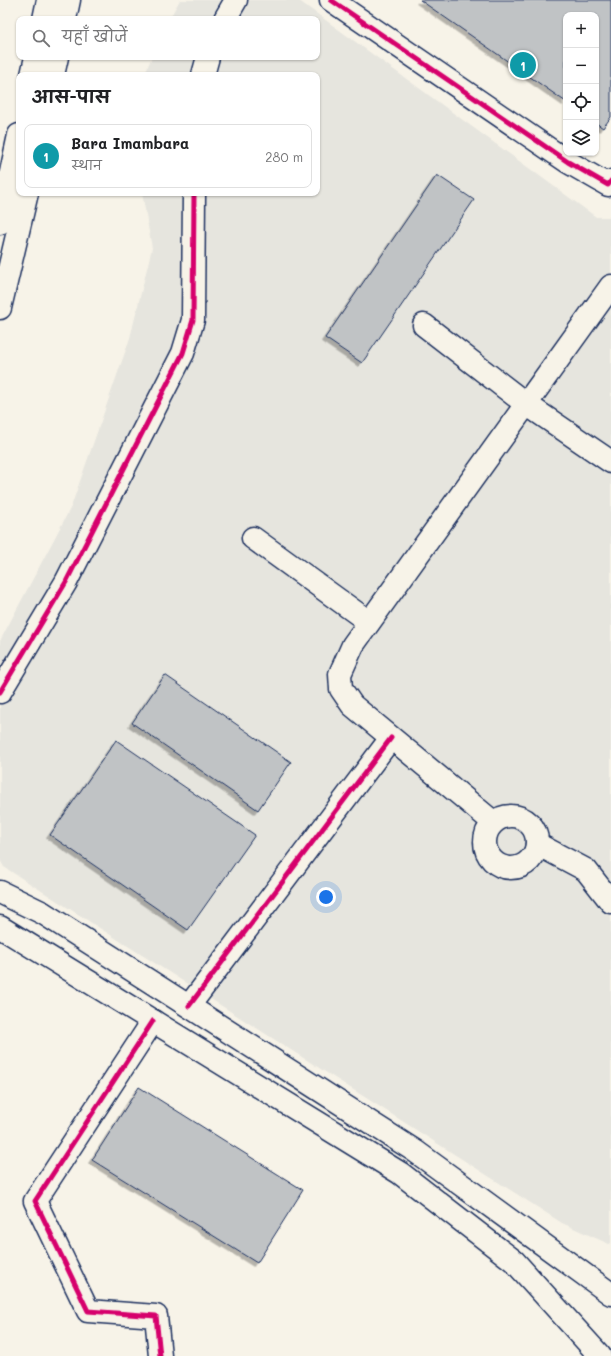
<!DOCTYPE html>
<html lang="hi">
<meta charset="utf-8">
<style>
body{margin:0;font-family:Mali,"Playpen Sans Deva",sans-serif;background:#f2f2f2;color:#202124}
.controls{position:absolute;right:12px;top:12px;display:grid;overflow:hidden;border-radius:8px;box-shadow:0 1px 3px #0004}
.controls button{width:36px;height:36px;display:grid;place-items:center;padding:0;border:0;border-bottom:1px solid #e0e0e0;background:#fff;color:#202124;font:20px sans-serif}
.you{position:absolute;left:326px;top:897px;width:14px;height:14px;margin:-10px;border:3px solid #fff;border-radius:50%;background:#1a73e8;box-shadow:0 0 0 6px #1a73e833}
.badge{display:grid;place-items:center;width:26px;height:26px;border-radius:50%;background:#db2777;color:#fff;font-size:13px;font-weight:700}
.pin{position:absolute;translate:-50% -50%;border:2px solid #fff;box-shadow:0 1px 4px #0006}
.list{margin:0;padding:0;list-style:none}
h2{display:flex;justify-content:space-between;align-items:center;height:52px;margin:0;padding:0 16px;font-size:17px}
h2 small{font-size:13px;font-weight:400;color:#757577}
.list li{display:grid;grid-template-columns:26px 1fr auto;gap:12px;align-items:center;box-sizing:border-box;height:64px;margin:0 8px 8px;padding:0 8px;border:1px solid #e0e0e0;border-radius:8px}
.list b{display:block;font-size:15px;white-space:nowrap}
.list p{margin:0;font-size:13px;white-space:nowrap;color:#757577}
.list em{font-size:13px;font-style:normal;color:#757577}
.icon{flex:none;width:22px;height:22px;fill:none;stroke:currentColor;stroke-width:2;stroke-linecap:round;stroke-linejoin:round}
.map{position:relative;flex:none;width:611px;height:1356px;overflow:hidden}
.search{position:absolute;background:#fff;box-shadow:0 1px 3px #0004;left:16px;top:16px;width:304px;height:44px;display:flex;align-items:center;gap:10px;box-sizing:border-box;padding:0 14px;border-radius:8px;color:#757577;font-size:15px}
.panel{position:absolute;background:#fff;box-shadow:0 1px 3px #0004;left:16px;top:72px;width:304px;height:124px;border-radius:8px}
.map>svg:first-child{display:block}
</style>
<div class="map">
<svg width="611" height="1356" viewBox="0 0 611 1356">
<defs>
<filter id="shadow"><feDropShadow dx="-3.5" dy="3.5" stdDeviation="0" flood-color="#0004"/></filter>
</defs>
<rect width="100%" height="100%" fill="#f7f3e8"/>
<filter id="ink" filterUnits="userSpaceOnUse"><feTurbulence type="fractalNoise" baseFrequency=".025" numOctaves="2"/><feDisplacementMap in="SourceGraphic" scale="8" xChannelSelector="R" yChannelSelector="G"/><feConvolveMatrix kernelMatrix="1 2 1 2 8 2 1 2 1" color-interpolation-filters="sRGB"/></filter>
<g filter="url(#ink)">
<path fill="#e6e5de" d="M180 0H298L596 217H611V1243L609 1244 562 1223 4 867 0 860V641L71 507 130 338 152 248 142 193H317V75H144L152 57H317V19H169Z"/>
<g fill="#c0c3c5" stroke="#1b2f5e" filter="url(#shadow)">
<path d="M420 0H611V117L603 128 596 123V15H566V102Z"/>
<path d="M437 175 474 200 362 363 325 338Z"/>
<path d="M165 675 291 762 258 810 132 723Z"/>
<path d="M116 740 255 835 188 930 50 835Z"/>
<path d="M139 1087 303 1190 257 1263 92 1160Z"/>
</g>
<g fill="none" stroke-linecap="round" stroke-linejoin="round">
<g stroke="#1b2f5e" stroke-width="25">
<g id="minor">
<path d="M331 0 568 162 608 185 611 181"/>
<path d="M65 19 69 0"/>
<path d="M225 19 236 0"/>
<path d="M53 75 57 57"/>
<path d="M203 75 208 57"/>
<path d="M0 308 27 193"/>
<path d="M424 325 526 404 611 462"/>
<path d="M253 538 369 622"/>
<path d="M0 692 66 582 183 353 193 320 194 193"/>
<circle cx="511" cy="842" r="26"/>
<path d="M493 822 352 705 341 689 340 674 353 645 611 286"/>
<path d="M537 844 586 870 611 902"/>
<path d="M189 1006 391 738"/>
<path d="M153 1021 35 1201 88 1311 156 1316 160 1356"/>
</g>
</g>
<g stroke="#1b2f5e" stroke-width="25">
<g id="major">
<path d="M44 19 48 0"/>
<path d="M32 75 36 57"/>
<path d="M0 223 19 135"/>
<path d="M0 892 43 913 415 1151 611 1294"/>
<path d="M0 927 400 1173 514 1261 600 1356"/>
</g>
</g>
<use href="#minor" stroke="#f7f3e8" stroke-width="22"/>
<use href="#major" stroke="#f7f3e8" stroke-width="22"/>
<g stroke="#f7f3e8" stroke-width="8">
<g id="cycleway">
<path d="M331 0 568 162 608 185 611 181"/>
<path d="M0 692 66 582 183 353 193 320 194 193"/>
<path d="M189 1006 391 738"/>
<path d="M153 1021 35 1201 88 1311 156 1316 160 1356"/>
</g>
</g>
<use href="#cycleway" stroke="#d6006c" stroke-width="5"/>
</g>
</g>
</svg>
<div class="controls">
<button>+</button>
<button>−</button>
<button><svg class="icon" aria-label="locate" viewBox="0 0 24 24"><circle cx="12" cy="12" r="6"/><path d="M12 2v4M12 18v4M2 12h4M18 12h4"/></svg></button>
<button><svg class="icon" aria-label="layers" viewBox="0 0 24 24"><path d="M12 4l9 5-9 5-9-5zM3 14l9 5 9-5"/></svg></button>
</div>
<div class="you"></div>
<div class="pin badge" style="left:523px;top:65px;background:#0f9aa8">1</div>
<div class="search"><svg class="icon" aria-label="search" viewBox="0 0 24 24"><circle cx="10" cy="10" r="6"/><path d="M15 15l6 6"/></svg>यहाँ खोजें</div>
<section class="panel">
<h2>आस-पास<small></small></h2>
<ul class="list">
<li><span class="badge" style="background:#0f9aa8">1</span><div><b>Bara Imambara</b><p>स्थान</p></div><em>280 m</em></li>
</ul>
</section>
</div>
